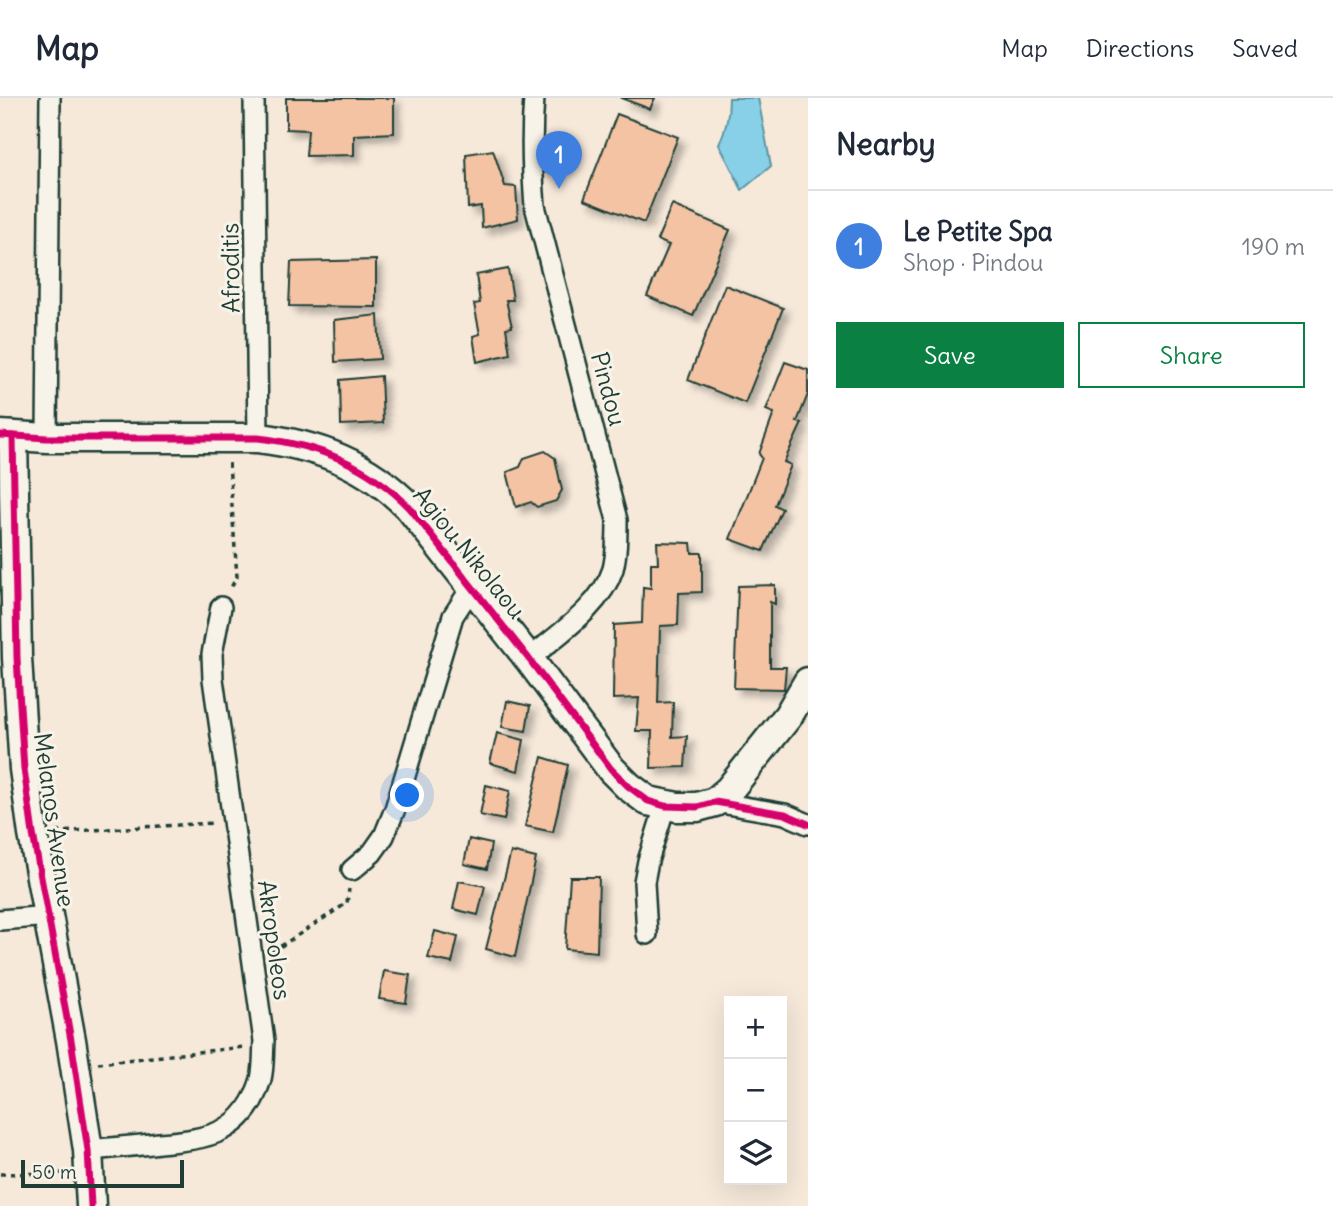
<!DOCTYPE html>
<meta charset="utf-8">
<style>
body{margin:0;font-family:Delius,sans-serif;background:#f6f6f7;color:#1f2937}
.controls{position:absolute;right:21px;bottom:21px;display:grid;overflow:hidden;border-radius:0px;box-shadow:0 7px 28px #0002}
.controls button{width:63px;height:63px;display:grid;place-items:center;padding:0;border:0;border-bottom:2px solid #e0e1e3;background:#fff;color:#1f2937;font:35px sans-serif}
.scale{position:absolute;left:21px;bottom:18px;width:163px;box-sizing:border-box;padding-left:7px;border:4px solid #1f3d34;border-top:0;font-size:19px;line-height:24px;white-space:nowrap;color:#1f3d34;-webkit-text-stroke:5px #f7f3e8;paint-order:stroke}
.you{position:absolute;left:408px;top:698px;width:24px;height:24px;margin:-18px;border:5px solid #fff;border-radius:50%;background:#1a73e8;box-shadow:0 0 0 10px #1a73e833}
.badge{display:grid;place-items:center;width:46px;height:46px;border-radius:50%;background:#0b8043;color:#fff;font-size:23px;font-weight:700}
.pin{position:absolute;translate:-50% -58px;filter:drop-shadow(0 2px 4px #0008)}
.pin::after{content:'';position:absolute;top:37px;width:24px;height:21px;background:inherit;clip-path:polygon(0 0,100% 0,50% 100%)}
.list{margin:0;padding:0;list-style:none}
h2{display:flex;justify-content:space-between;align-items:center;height:91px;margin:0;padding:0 28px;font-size:30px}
h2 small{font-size:23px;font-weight:400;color:#747a83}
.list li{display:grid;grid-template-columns:46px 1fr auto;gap:21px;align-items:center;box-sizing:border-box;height:112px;padding:0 28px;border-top:2px solid #e0e1e3}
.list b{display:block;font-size:26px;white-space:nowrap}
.list p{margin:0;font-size:23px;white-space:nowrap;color:#747a83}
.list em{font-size:23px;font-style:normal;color:#747a83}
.actions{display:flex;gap:14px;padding:21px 28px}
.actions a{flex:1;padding:16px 0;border:2px solid #0b8043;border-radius:0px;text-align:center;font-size:24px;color:#0b8043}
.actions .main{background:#0b8043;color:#fff}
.icon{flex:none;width:38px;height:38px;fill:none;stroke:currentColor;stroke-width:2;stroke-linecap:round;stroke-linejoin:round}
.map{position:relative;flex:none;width:808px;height:1108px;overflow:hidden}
header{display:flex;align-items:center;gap:42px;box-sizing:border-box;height:98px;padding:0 35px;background:#fff;border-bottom:2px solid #e0e1e3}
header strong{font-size:33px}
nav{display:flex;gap:38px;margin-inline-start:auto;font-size:24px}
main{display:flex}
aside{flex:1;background:#fff}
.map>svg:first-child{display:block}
</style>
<header>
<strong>Map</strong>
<nav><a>Map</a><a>Directions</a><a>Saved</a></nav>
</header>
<main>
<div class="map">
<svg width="808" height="1108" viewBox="0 0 808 1108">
<defs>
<filter id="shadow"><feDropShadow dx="6" dy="6" stdDeviation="3.5" flood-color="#0004"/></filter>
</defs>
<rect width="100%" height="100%" fill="#f6e9da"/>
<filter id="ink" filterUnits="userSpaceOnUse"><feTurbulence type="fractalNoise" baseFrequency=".0143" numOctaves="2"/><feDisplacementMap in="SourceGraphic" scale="14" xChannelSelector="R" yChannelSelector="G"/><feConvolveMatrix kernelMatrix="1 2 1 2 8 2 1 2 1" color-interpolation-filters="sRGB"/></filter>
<g filter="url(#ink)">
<path fill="#87d0e8" stroke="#5d95a0" stroke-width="2" d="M729 0H758L771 68 742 92 719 46C727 31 729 17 729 0Z"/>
<g fill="#f4c3a4" stroke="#1f3d34" stroke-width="2" filter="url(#shadow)">
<path d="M286 0H394V35L354 37V57L306 58 308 32 286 31Z"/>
<path d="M621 0H655L650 11Z"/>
<path d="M617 16 678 39 644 125 584 101Z"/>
<path d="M493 52 505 88 516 89 518 121 482 130 481 108 468 110 466 56Z"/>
<path d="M672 107 730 132 693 218 647 198 669 147 657 142Z"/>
<path d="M376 162V209L289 208 291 164Z"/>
<path d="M508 171 513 202H506L512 229 506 230 510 256 477 264 473 238 480 236 474 206 480 205 476 177Z"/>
<path d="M725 187 783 210 745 305 688 282Z"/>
<path d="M378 217 380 261 335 264 334 222Z"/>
<path d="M785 264 808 272V296L797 324 802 325 784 364 791 367 775 407 782 411 763 453 730 441 762 360 759 356 774 315 766 312Z"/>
<path d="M381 278 383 325 341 327 340 282Z"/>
<path d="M545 353 555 360 562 392 556 403 537 409 531 404 516 409 507 374 520 369 524 360Z"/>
<path d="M657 444 691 445 692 455H702V494L679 495 678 527 660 528 658 605 673 604 672 639 687 638 685 669 651 670 652 633H636L639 600 613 601 614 527 642 525 643 489 651 490V465H658Z"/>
<path d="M775 487V506L770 504V569H786L784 591 734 590 738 488Z"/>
<path d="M507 603 530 608 526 633 502 629Z"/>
<path d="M497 635 524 642 518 673 490 665Z"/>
<path d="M542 659 568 667 553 734 525 728Z"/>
<path d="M486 687 510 693 504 722 480 717Z"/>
<path d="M469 741 491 746 487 771 464 766Z"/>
<path d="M511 754 536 760 515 859 486 851Z"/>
<path d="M570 779H599L597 854 565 851Z"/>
<path d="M459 783 485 788 478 817 453 811Z"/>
<path d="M435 833 458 839 452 865 428 860Z"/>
<path d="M384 873 410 877 406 905 379 901Z"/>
</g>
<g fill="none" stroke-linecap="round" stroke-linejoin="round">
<g stroke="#1f3d34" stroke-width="24">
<g id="street">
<path d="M254 0 258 340"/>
<path d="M47 340 50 0"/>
<path d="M529 561C558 536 601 509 613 471 617 455 617 439 617 422L535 108C532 72 531 36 534 0"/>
<path d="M715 704 785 716 808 726"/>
<path d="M352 772 372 755 384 738 395 711 453 518 472 489"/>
<path d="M0 822 49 818"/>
<path d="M647 836 644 784 648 763 665 708"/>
<path d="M88 1052C111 1050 135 1048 159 1045 208 1041 245 1036 261 981 264 969 263 955 264 943L213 581 212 556 221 509"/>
</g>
</g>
<g stroke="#1f3d34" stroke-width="33">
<g id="secondary">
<path d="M0 337 47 340H258C318 347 367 366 410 410L529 561 611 671 628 688 648 703 677 709H697L715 704 729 692 788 618 808 584"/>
<path d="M13 338 17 560 24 671 33 736 71 942 88 1052 91 1108"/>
</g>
</g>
<g stroke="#1f3d34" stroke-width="3.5" stroke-dasharray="5 5" stroke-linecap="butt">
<path d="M229 365 237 479 230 491"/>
<path d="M56 734 213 725"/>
<path d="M272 854 347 805 349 791"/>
<path d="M98 965 244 949"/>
<path d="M0 1076 66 1075"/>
</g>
<use href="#street" stroke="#f7f3e8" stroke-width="19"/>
<use href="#secondary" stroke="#f7f3e8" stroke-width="28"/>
<g stroke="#f7f3e8" stroke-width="11">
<g id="cycleway">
<path d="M0 337 47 340H258C318 347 367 366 410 410L529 561 611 671 628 688 648 703 665 708 697 709 715 704 785 716 808 726"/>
<path d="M13 338 17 560 24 671 33 736 71 942 88 1052 91 1108"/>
</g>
</g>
<use href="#cycleway" stroke="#d6006c" stroke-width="7"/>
</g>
</g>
<g text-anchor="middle" stroke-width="6" stroke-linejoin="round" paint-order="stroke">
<g font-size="24" fill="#1f3d34" stroke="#f7f3e8">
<text transform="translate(231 170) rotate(-91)" y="8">Afroditis</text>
<text transform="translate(608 291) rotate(75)" y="8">Pindou</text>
<text transform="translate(469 455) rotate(51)" y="8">Agiou Nikolaou</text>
<text transform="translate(54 722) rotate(82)" y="8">Melanos Avenue</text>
<text transform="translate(274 842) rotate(82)" y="8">Akropoleos</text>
</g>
</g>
</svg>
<div class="controls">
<button>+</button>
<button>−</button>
<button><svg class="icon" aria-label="layers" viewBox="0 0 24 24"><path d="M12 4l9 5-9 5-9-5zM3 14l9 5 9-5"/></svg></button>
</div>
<div class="scale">50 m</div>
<div class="you"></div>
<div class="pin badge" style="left:559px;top:91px;background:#3f7fe0">1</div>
</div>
<aside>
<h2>Nearby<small></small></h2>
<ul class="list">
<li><span class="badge" style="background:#3f7fe0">1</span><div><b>Le Petite Spa</b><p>Shop · Pindou</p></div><em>190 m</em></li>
</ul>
<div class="actions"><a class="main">Save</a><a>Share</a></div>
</aside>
</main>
